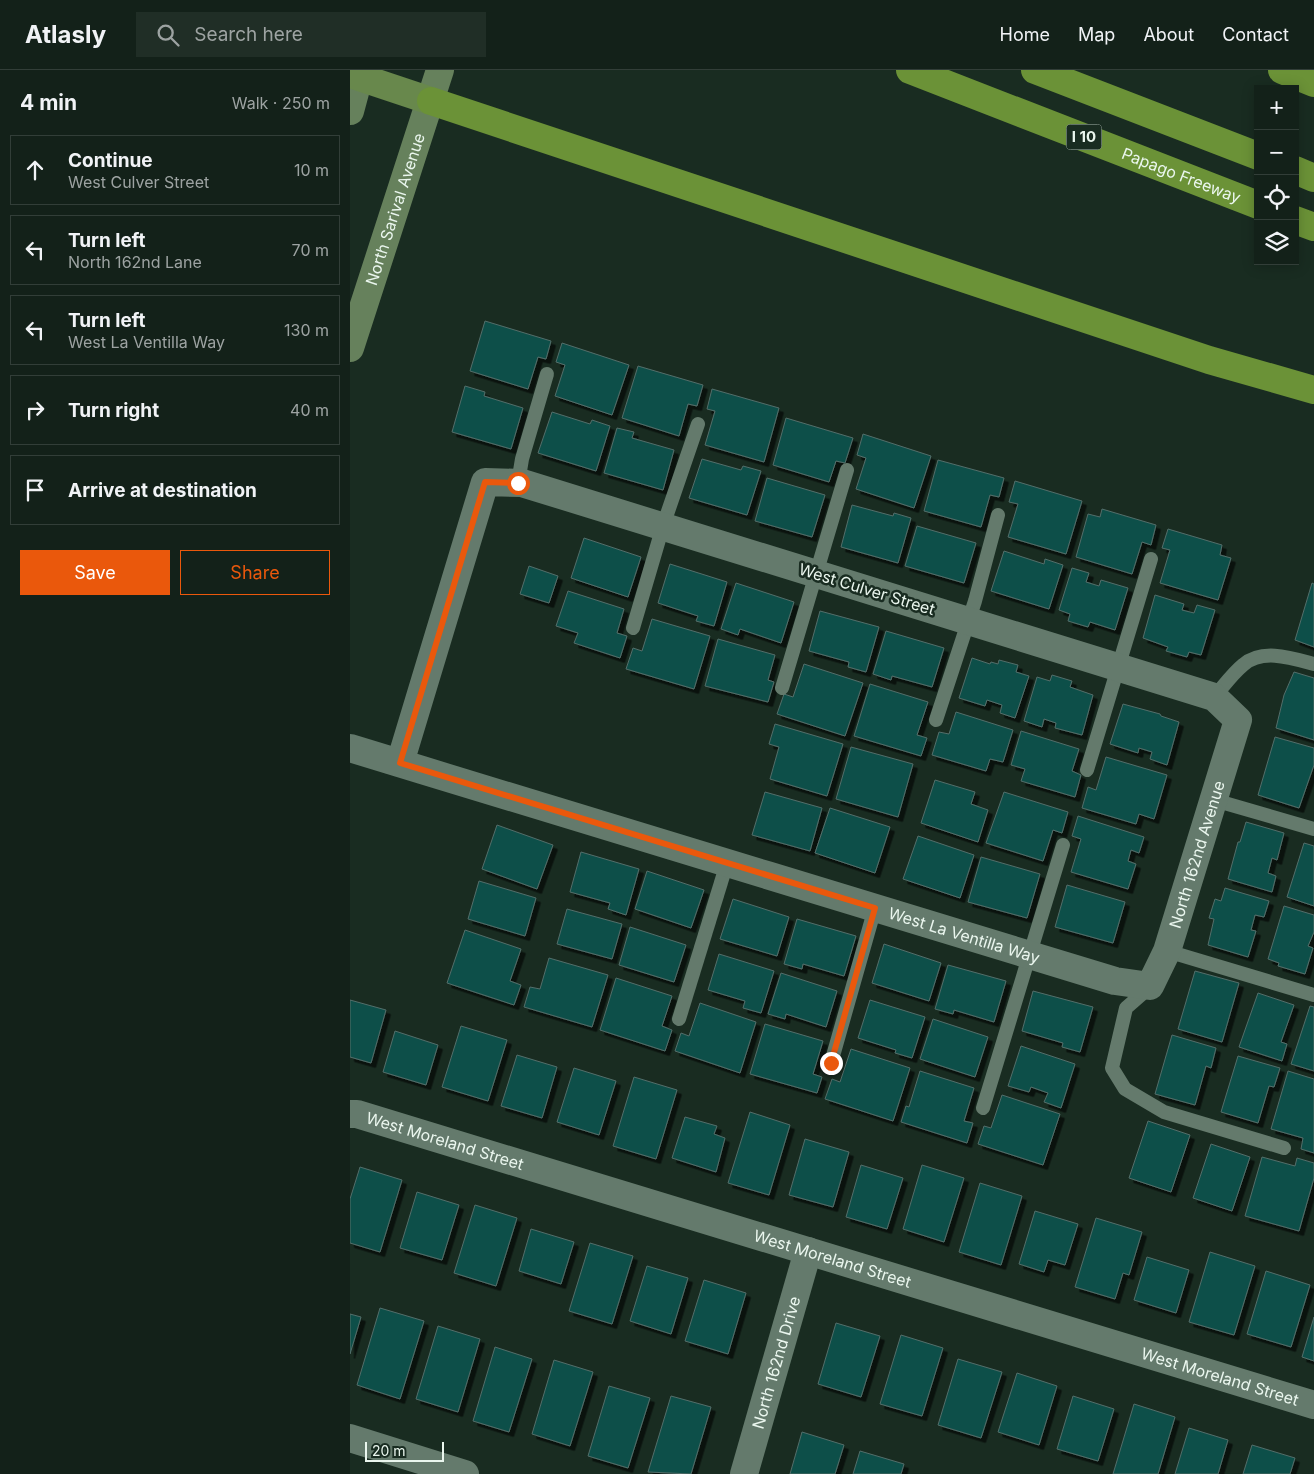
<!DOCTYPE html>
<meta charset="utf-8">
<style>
body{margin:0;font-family:Inter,sans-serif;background:#202e26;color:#f1f3f6}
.controls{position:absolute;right:15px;top:15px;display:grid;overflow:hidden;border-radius:0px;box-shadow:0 2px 12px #0003}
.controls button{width:45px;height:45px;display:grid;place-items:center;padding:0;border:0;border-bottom:1px solid #323e38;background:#132119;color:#f1f3f6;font:25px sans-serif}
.scale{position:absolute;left:15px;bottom:12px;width:79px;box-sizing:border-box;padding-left:5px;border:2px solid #eaf6ee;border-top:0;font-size:14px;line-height:18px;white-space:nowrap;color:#eaf6ee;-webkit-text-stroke:4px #192c21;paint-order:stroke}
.stop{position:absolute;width:15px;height:15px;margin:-11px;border:4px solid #ea580c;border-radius:50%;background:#fff}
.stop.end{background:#ea580c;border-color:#fff;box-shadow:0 1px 5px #0008}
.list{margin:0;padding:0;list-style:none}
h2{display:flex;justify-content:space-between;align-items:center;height:65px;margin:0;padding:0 20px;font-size:21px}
h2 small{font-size:16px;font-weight:400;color:#9da3a2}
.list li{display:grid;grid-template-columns:32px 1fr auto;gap:15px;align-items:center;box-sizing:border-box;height:70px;margin:0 10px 10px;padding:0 10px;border:1px solid #323e38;border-radius:0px}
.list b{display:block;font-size:19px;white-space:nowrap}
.list p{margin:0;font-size:16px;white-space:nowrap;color:#9da3a2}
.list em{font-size:16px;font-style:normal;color:#9da3a2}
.actions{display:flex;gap:10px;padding:15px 20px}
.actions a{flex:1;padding:11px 0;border:1px solid #ea580c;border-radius:0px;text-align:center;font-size:18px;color:#ea580c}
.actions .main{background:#ea580c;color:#fff}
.icon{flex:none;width:28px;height:28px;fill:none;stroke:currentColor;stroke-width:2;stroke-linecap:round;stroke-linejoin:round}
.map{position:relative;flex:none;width:964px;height:1404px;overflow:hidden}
header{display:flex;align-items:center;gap:30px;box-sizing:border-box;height:70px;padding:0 25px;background:#132119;border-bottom:1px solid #323e38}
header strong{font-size:24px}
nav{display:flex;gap:28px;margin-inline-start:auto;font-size:18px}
.search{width:350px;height:45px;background:#202e26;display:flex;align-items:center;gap:12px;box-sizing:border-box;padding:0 18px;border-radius:0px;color:#9da3a2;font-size:19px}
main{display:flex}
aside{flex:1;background:#132119}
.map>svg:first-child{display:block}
</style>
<header>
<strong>Atlasly</strong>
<div class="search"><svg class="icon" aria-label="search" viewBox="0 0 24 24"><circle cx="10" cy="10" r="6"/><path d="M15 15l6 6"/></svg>Search here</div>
<nav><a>Home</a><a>Map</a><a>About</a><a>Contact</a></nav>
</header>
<main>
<aside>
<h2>4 min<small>Walk · 250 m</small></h2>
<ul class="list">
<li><svg class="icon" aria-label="ahead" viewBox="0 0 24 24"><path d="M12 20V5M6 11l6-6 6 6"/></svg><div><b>Continue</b><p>West Culver Street</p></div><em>10 m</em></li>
<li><svg class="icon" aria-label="left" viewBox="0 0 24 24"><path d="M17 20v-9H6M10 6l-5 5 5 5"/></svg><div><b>Turn left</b><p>North 162nd Lane</p></div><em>70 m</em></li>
<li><svg class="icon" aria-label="left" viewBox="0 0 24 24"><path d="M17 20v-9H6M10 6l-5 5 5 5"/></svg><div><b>Turn left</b><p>West La Ventilla Way</p></div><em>130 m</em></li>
<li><svg class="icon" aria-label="right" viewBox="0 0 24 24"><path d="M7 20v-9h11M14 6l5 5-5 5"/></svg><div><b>Turn right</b></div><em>40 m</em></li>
<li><svg class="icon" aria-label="arrive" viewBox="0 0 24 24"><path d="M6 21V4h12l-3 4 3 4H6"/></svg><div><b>Arrive at destination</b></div></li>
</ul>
<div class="actions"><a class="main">Save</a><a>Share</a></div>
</aside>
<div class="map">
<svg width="964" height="1404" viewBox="0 0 964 1404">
<defs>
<filter id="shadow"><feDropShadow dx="4.5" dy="4.5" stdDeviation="0" flood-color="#0009"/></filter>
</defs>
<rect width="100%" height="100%" fill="#192c21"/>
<g fill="#0f4f49" stroke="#536e6a" filter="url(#shadow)">
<path d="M135 251 201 271 196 289 188 287 178 319 120 301Z"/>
<path d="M212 273 279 295 262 345 205 326 215 295 206 292Z"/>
<path d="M288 296 353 315 347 336 338 334 329 366 272 348Z"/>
<path d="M115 316 135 322 134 326 173 338 161 379 102 362Z"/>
<path d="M362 319 429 338 414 392 355 375 365 341 357 339Z"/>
<path d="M202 342 240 354 242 350 260 356 246 401 188 383Z"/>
<path d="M436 348 503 368 495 393 486 391 479 412 423 395Z"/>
<path d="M267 358 284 362 282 368 324 380 313 420 254 403Z"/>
<path d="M513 364 581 386 564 438 506 419 516 388 507 385Z"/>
<path d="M352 389 391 400 393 396 411 401 397 445 339 428Z"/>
<path d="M588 390 654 408 649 427 640 425 631 457 574 441Z"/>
<path d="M417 408 475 425 462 467 405 451Z"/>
<path d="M665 411 732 431 716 484 658 467 668 434 659 432Z"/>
<path d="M502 435 543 446 544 443 561 448 548 493 491 477Z"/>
<path d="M752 439 806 455 801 475 792 472 782 504 726 487 738 444 750 447Z"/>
<path d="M567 456 626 473 614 513 555 496Z"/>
<path d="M818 459 872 475 870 485 881 488 868 530 810 513 820 480 812 478Z"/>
<path d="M234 468 291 487 278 527 221 508Z"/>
<path d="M654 481 694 494 695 489 713 495 699 539 641 521Z"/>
<path d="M320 494 377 512 364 556 346 551 348 546 308 533Z"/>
<path d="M179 496 208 506 199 533 170 524Z"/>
<path d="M722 498 739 503 736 512 749 516 751 510 778 518 765 560 740 552 738 557 718 551 720 544 709 540Z"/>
<path d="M386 513 444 532 431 573 390 559 388 565 371 559Z"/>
<path d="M962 513 964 514V577L945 570Z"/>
<path d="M218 521 274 539 267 563 277 566 270 588 224 573 228 563 206 556Z"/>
<path d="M805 525 834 534 832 540 844 543 847 535 865 540 851 585 839 582 837 587 816 581 818 577 793 568Z"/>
<path d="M470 541 529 557 516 602 498 597 499 592 459 581Z"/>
<path d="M302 549 360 566 344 619 276 599 283 578 292 581Z"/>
<path d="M536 561 594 578 582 617 542 606 541 610 523 604Z"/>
<path d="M368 569 425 585 418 610 424 612 418 632 355 616Z"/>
<path d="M622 588 640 594 641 592 648 594 649 590 668 595 666 602 679 606 665 648 650 643 652 635 637 630 635 636 609 628Z"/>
<path d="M454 594 513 613 495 666 427 644 434 624 443 627Z"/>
<path d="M944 602 964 608V670L926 658 934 625Z"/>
<path d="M702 605 722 611 720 617 743 625 732 665 705 658 706 653 694 649 692 657 674 651 687 607 700 611Z"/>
<path d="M520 614 578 632 567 665 577 668 571 686 504 666Z"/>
<path d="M773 634 810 644 811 646 829 652 817 695 800 689 802 682 789 678 788 683 760 674Z"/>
<path d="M606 642 663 660 653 692 640 689 636 701 582 685 589 662 599 664Z"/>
<path d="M425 654 493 674 477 726 420 709 429 677 419 674Z"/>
<path d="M671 661 729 679 722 701 731 705 725 727 671 711 675 699 661 695Z"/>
<path d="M925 667 964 678V695L949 738 908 725Z"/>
<path d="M501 677 563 694 548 747 486 729Z"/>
<path d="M756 687 817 705 804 749 789 744 786 754 732 738 738 717 746 720Z"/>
<path d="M585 710 625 722 621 734 638 740 628 772 571 753Z"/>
<path d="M415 722 472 738 460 781 402 765Z"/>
<path d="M654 722 718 742 712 763 703 760 693 791 636 773Z"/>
<path d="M480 738 540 757 525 803 465 783Z"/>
<path d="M728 746 794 767 789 783 781 780 778 791 786 794 778 819 721 802 731 769 722 766Z"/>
<path d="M896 752 934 763 927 790 922 788 918 803 926 806 922 822 878 809 888 772H890Z"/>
<path d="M147 755 203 775 187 819 132 799Z"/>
<path d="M568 766 624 785 610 828 553 809Z"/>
<path d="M954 773 964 776V836L937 827Z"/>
<path d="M231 782 289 799 276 845 258 839 260 833 220 822Z"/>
<path d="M631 787 690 804 677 848 618 832Z"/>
<path d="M297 801 354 820 341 858 285 839Z"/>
<path d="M129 811 186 828 175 866 118 849Z"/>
<path d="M717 815 775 832 763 873 705 857Z"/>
<path d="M875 818 919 831 914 847 905 845 901 860 906 861 898 887 858 875 864 849 859 848 865 829 871 831Z"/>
<path d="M383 829 439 847 427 886 370 869Z"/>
<path d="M934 836 964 845V862L958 876 963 878 955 904 928 896 929 893 918 889Z"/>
<path d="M217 839 272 854 262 889 207 874Z"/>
<path d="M447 849 506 866 494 906 453 894 452 899 434 894Z"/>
<path d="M280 857 336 875 324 912 269 895Z"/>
<path d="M115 860 171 879 160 911 171 915 164 935 97 913Z"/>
<path d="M534 874 591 893 579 931 522 913Z"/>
<path d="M369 884 424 901 411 943 393 938 395 931 358 920Z"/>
<path d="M199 888 258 905 242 957 174 937 180 917 190 919Z"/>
<path d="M598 895 656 911 644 952 604 940 603 944 585 939Z"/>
<path d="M845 901 889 913 872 972 828 959Z"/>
<path d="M431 903 487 921 476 957 436 944 435 949 418 944Z"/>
<path d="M266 908 322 926 312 956 322 960 315 981 250 960Z"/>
<path d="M683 921 743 937 730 982 712 977 713 973 672 961Z"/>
<path d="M908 923 944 935 931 972 937 974 932 991 889 977Z"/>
<path d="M0 930 36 940 21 993 0 987Z"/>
<path d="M520 930 575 947 562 988 545 983 546 980 508 968Z"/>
<path d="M350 933 406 952 390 1003 325 981 331 963 339 966Z"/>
<path d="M960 936 964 937V1001L941 994Z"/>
<path d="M583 949 638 967 625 1007 570 989Z"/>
<path d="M415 954 473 971 463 1004 472 1007 467 1023 400 1004Z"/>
<path d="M111 956 157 970 138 1031 92 1017Z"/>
<path d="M45 961 88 975 76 1015 33 1002Z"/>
<path d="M822 965 866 978 861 998 856 996 845 1035 805 1024Z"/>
<path d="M671 976 725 994 711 1038 694 1032 698 1023 681 1017 679 1022 658 1016Z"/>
<path d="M501 979 560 998 543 1051 475 1029 482 1009 490 1012Z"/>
<path d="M167 985 207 997 192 1048 151 1036Z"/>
<path d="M888 986 930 998 924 1017 919 1016 908 1053 871 1042Z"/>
<path d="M224 998 266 1011 249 1065 207 1052Z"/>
<path d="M570 1001 624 1018 614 1051 623 1053 617 1073 551 1052 556 1036 559 1037Z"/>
<path d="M938 1001 964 1009V1083L951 1079 953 1068 921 1059Z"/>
<path d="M284 1007 327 1020 306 1089 263 1076Z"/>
<path d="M652 1025 710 1044 693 1095 628 1074 634 1056 641 1058Z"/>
<path d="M400 1042 440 1055 419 1125 378 1113Z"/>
<path d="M335 1047 367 1056 364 1064 375 1068 366 1102 322 1088Z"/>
<path d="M798 1051 840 1065 821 1122 779 1108Z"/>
<path d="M455 1069 499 1082 483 1137 439 1125Z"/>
<path d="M861 1074 900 1087 882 1141 843 1128Z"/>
<path d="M912 1087 945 1096 947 1088 964 1093V1108L949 1161 895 1146Z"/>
<path d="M511 1095 553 1108 537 1159 496 1147Z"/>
<path d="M572 1095 614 1108 594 1172 553 1159Z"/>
<path d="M10 1097 52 1110 30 1182 0 1173V1129Z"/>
<path d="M630 1113 672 1126 651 1195 609 1182Z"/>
<path d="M67 1122 109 1135 92 1190 50 1178Z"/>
<path d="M125 1135 167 1148 146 1216 104 1203Z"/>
<path d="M685 1141 728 1154 715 1195 698 1190 694 1202 669 1194Z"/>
<path d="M746 1148 792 1162 779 1205 773 1203 765 1229 725 1217Z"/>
<path d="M181 1159 224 1172 211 1214 169 1201Z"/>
<path d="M240 1173 283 1186 262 1254 219 1241Z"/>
<path d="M860 1182 905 1196 884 1265 839 1252Z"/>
<path d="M797 1187 839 1200 826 1243 784 1230Z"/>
<path d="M297 1196 338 1208 321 1264 280 1251Z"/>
<path d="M916 1201 960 1215 941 1277 897 1264Z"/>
<path d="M354 1210 396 1223 378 1284 335 1271Z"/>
<path d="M30 1238 74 1251 50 1329 7 1315Z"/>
<path d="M0 1244 11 1247 0 1284Z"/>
<path d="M964 1247V1291L952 1287Z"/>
<path d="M486 1253 530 1266 511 1327 468 1314Z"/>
<path d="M88 1256 130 1269 108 1342 66 1329Z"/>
<path d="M551 1265 593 1278 572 1346 530 1334Z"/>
<path d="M145 1277 182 1289 159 1362 123 1351Z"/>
<path d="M608 1289 652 1302 631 1368 588 1355Z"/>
<path d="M204 1290 243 1302 220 1376 182 1364Z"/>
<path d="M667 1303 707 1316 689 1375 648 1362Z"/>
<path d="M259 1316 300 1328 278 1398 238 1386Z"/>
<path d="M321 1326 361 1337 341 1404 298 1402Z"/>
<path d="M723 1326 764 1339 748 1391 707 1379Z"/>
<path d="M784 1334 825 1347 808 1404H763Z"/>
<path d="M839 1358 878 1370 868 1404H825Z"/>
<path d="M452 1362 494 1375 485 1404H440Z"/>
<path d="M902 1375 945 1388 940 1404H893Z"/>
<path d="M510 1381 554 1394 551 1404H503Z"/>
</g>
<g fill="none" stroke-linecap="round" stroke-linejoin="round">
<g stroke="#647a6c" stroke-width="14">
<path d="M168 413 172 389 197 304"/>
<path d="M283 558 313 456 348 354"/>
<path d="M432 618 497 400"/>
<path d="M864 627C873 617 882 604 893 595 912 578 942 588 964 594"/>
<path d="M586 650 625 531 648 445"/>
<path d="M737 700 801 489"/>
<path d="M864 730 964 759"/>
<path d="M817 881 964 925"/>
<path d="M800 917 776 938 762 998 775 1019 814 1042 934 1078"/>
<path d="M329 949 377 793"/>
<path d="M481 993 525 838"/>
<path d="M633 1038 713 775"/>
</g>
<g stroke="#647a6c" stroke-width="28">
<path id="s1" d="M0 678 72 700C303 770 534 841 765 911L800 916 817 881 888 650 864 627 172 413 135 412 50 693"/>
<path id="s2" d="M0 1044H7L964 1335"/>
<path d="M0 1368 115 1404"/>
<path id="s3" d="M394 1404 458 1181"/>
</g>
<g stroke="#66815c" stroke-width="28">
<path d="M0 41 11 0"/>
<path id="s4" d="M0 278 90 0"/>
</g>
<path stroke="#68884c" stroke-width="28" d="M0 4 81 31"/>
<g stroke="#6b9237" stroke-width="28">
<path id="s5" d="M560 0 908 135"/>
<path d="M685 0 908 86"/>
<path d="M932 0 964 13"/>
<path d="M81 31 859 290 964 320"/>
<path d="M945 100 964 108"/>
<path d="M945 150 964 157"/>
</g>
</g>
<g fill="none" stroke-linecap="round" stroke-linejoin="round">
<path stroke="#ea580c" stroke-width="6" d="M168 413 135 412 50 693 525 838 481 993"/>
</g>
<g text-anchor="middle" stroke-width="5" stroke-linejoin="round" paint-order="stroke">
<rect fill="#192c21" stroke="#abb9b0" stroke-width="1" x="716.5" y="54.5" width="35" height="25" rx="4"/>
<g font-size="15" font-weight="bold" fill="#eaf6ee">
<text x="734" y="72">I 10</text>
</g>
<g font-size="16" fill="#eaf6ee" stroke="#192c21">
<text dy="6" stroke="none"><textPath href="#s5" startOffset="291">Papago Freeway</textPath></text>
<text dy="6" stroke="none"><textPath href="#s4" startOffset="146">North Sarival Avenue</textPath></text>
<text transform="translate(517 519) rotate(17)" y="6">West Culver Street</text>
<text dy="6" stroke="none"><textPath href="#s1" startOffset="975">North 162nd Avenue</textPath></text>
<text dy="6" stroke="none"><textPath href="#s1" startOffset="642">West La Ventilla Way</textPath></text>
<text dy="6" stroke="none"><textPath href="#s2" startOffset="99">West Moreland Street</textPath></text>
<text dy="6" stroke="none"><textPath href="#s2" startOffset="504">West Moreland Street</textPath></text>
<text dy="6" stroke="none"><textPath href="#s3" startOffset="116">North 162nd Drive</textPath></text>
<text dy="6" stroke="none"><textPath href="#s2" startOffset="909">West Moreland Street</textPath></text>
</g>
</g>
</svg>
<div class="controls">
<button>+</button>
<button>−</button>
<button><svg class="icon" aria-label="locate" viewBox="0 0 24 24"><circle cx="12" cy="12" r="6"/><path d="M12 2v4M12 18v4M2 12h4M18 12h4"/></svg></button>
<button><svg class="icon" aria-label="layers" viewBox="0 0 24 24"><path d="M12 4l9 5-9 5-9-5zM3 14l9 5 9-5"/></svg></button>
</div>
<div class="scale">20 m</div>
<div class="stop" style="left:168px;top:413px"></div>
<div class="stop end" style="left:481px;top:993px"></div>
</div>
</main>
